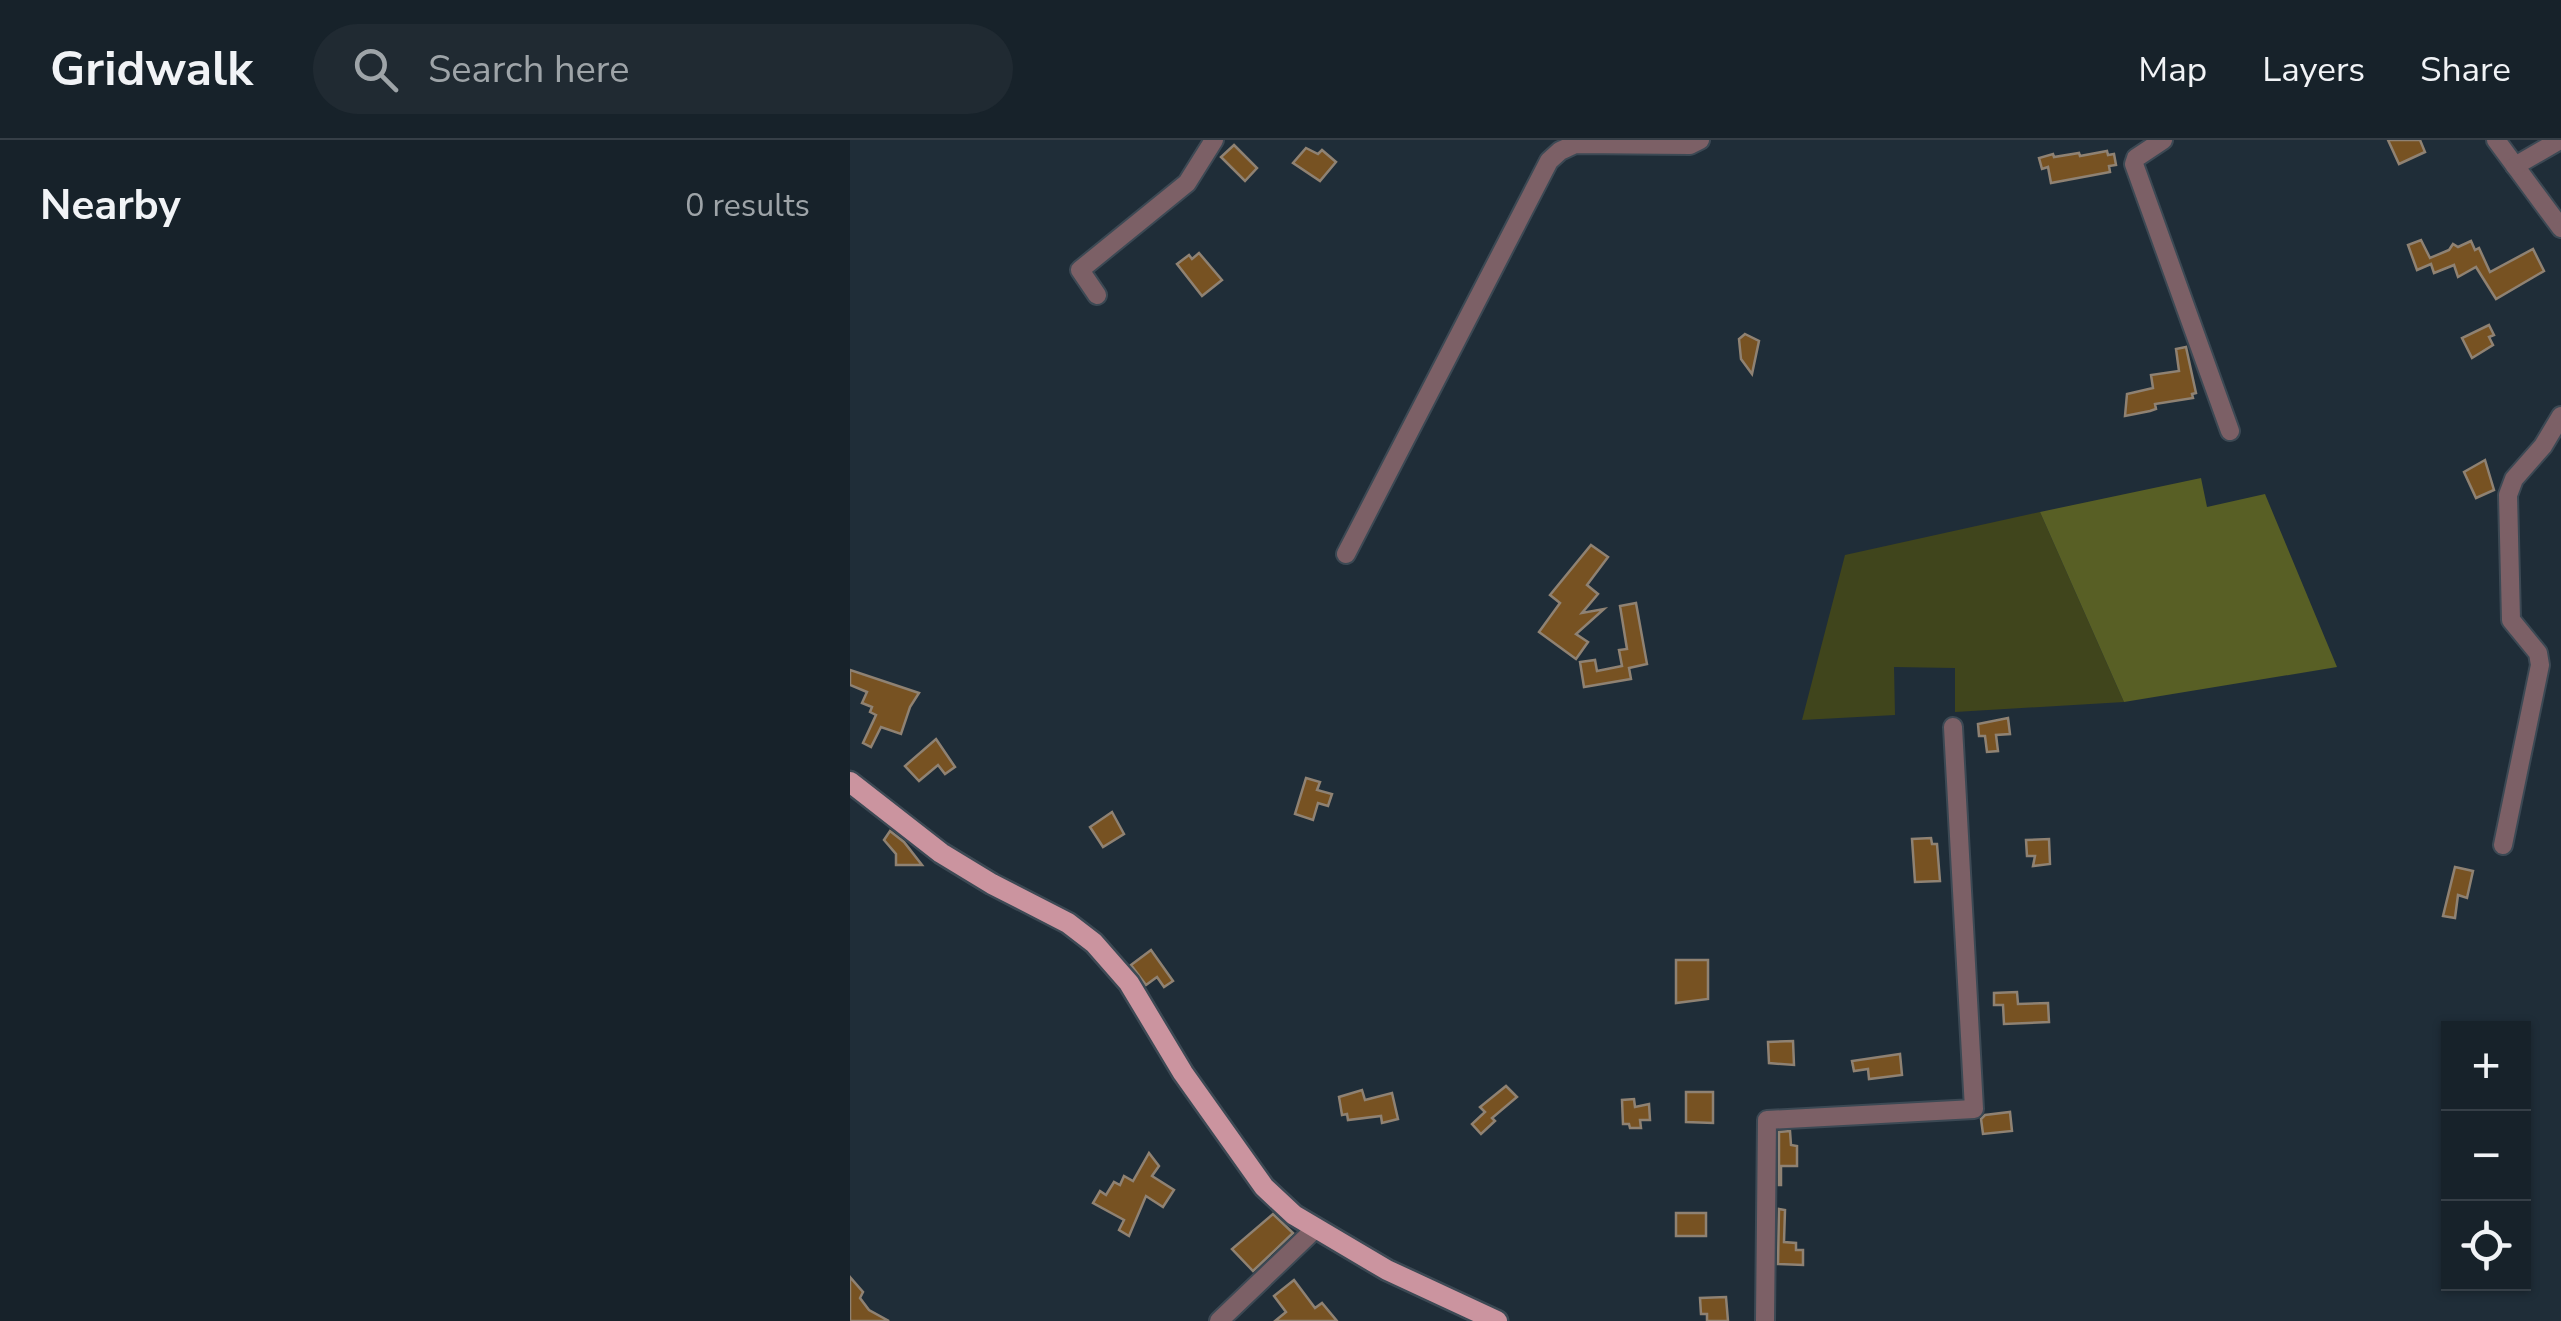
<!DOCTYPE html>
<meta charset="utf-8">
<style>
body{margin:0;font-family:"Nunito Sans",sans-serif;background:#202a32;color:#f1f3f6}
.controls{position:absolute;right:30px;bottom:30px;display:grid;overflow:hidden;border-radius:0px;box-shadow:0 2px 8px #0004}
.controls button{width:90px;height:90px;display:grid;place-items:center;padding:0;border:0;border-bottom:2px solid #363f47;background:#17222a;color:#f1f3f6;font:50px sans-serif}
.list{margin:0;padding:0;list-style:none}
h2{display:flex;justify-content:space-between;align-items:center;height:130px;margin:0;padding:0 40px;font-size:42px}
h2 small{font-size:32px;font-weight:400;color:#9ea4a8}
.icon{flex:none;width:55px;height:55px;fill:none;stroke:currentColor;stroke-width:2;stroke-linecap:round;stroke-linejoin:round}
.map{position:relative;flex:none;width:1711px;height:1181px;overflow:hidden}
header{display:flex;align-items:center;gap:60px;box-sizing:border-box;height:140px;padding:0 50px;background:#17222a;border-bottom:2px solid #363f47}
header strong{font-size:48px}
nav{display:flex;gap:55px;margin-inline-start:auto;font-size:35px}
.search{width:700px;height:90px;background:#202a32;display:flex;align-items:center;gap:25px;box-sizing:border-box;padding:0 35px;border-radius:55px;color:#9ea4a8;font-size:38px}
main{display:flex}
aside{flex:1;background:#17222a}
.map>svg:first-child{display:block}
</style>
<header>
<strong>Gridwalk</strong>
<div class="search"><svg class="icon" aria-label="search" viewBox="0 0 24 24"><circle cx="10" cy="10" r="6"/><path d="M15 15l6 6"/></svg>Search here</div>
<nav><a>Map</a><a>Layers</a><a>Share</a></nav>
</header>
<main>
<aside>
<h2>Nearby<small>0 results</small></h2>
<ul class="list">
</ul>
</aside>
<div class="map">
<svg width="1711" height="1181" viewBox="0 0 1711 1181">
<rect width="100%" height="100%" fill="#1f2d38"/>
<path fill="#40451c" d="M1190 372 1274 562 1105 572V528L1044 527 1045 575 952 580 995 415Z"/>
<path fill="#585f25" d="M1351 338 1357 367 1415 354 1487 527 1274 562 1190 372Z"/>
<g fill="#775222" stroke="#8f8273" stroke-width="2.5">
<path d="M1538 0H1570L1575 12 1549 24Z"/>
<path d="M384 5 407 28 395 41 371 17Z"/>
<path d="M456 8 468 14 472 10 486 22 470 41 443 23Z"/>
<path d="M1257 11 1258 15 1264 14 1266 25 1259 26 1260 32 1201 43 1198 27 1192 29 1189 18 1203 14 1204 17 1229 13 1230 16Z"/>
<path d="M1571 100 1580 118 1599 110 1603 104 1608 107 1621 101 1625 110 1629 108 1640 132 1683 109 1694 131 1646 159 1626 127 1608 137 1604 125 1584 133 1581 124 1567 130 1558 105Z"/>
<path d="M349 113 372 140 352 156 327 124 339 115 342 119Z"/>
<path d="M1639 185 1644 195 1639 197 1643 205 1622 218 1612 198Z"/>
<path d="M895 194 909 201 902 234 891 219 889 199Z"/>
<path d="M1336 207 1346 253 1342 254 1343 258 1305 264 1306 269 1300 271 1275 276 1277 254 1303 248 1301 235 1329 231 1326 209Z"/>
<path d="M1635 320 1644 350 1626 358 1614 332Z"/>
<path d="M741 405 758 417 737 445 748 454 732 473 754 469 726 494 738 502 726 519 689 492 710 463 700 455Z"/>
<path d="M786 463 797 524 779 528 781 539 734 547 730 522 745 520 747 531 772 526 769 510 777 509 770 466Z"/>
<path d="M0 530 69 553 60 567 51 594 31 587 21 607 13 603 26 575 20 572 22 567 12 563 17 552 0 545Z"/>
<path d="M1158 578 1160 594 1146 595 1148 611 1137 612 1135 596H1129L1128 584Z"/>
<path d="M86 599 105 627 95 634 88 625 69 641 55 626Z"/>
<path d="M456 638 470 642 467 650 482 654 478 666 468 663 463 680 445 674Z"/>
<path d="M262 672 274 694 253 707 240 687Z"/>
<path d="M40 691 54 702 72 725H46V714L34 700Z"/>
<path d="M1081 698 1082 704H1087L1090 741 1065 742 1062 699Z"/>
<path d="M1199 699 1200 724 1183 726 1185 716H1177L1176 700Z"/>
<path d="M1605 727 1623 731 1617 758 1608 755 1605 778 1593 776Z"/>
<path d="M301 810 323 841 314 847 307 837 296 845 281 825Z"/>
<path d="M826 820H858V859L826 863Z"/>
<path d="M1167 852 1168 864 1198 863 1199 882 1154 884 1153 865H1144V853Z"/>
<path d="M943 901 944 925 919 923 918 902Z"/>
<path d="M1050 914 1052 935 1019 939 1018 929 1004 931 1002 921Z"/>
<path d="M656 946 667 957 642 978 645 981 631 994 622 984 635 972 630 967Z"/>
<path d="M512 950 515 960 542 953 548 979 532 983 531 976 498 980 497 974 492 975 489 957Z"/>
<path d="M836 952H863V983L836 982Z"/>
<path d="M784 959 785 967 799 964 800 980H790L791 988H780L779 984H773L772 960Z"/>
<path d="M1160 972 1162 991 1133 994 1131 979 1135 975Z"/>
<path d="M940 991 941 1005 947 1006V1026H931V1045H929V992Z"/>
<path d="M299 1013 309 1026 302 1036 324 1050 313 1067 296 1056 279 1096 269 1090 274 1080 243 1063 250 1051 256 1055 264 1042 270 1045 274 1036 283 1041Z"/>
<path d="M929 1069 935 1070 934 1102 946 1103V1110H953V1125L928 1124Z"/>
<rect x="826" y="1073" width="30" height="23"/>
<path d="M423 1074 443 1093 403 1131 382 1109Z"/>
<path d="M0 1137 13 1152 10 1158 19 1170 39 1181H0Z"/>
<path d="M444 1140 465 1168 472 1163 487 1181H425L436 1172 424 1156Z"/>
<path d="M876 1157 878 1181H857V1174H851L850 1158Z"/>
</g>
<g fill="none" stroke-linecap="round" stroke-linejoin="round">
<g stroke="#3c4954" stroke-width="22">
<g id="minor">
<path d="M1313 0 1286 18 1284 24 1380 291"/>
<path d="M1646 0 1711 88"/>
<path d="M1665 26 1710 0"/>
<path d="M247 155 230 130 337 43 364 0"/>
<path d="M496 414 699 21 710 11 725 4 840 5 850 0"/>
<path d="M1653 705 1690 525 1688 513 1661 480 1658 355 1664 339 1693 306 1711 276"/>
<path d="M369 1181 465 1089"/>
<path d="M915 1181 917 980 1124 969 1103 587"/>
</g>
</g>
<g stroke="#3c4954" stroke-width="25">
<path id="major" d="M0 642 91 713 142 744 218 783 244 803 279 843 333 933 414 1047 444 1075 537 1130 647 1181"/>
</g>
<use href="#minor" stroke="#7c6066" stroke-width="18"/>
<use href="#major" stroke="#cb949f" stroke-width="20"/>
</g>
</svg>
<div class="controls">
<button>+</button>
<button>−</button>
<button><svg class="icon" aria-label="locate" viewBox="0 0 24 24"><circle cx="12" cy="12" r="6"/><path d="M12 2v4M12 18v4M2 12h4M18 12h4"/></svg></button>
</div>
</div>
</main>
